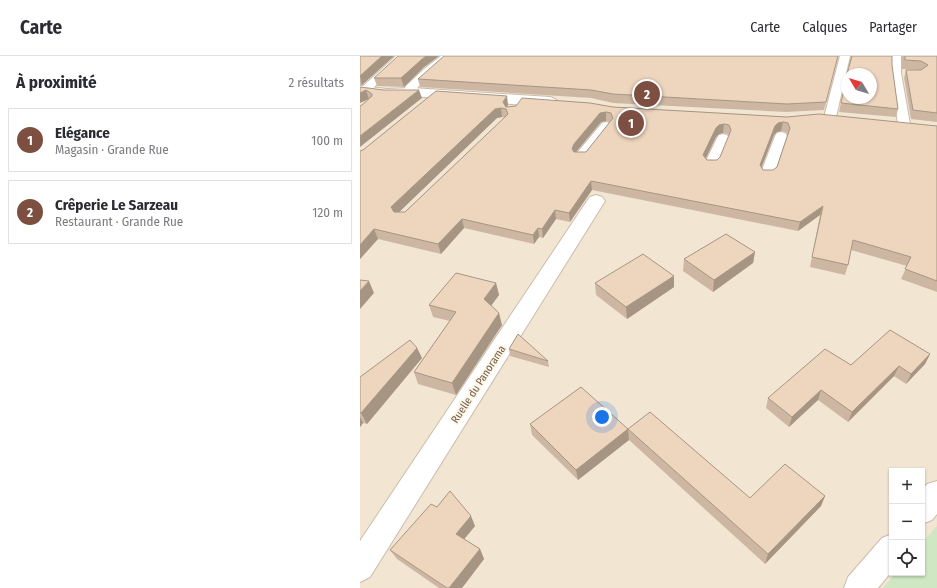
<!DOCTYPE html>
<html lang="fr">
<meta charset="utf-8">
<style>
body{margin:0;font-family:"Fira Sans Condensed",sans-serif;background:#f2f2f3;color:#2b2b33}
.controls{position:absolute;right:12px;bottom:12px;display:grid;overflow:hidden;border-radius:0px;box-shadow:0 1px 3px #0004}
.controls button{width:36px;height:36px;display:grid;place-items:center;padding:0;border:0;border-bottom:1px solid #e1e1e2;background:#fff;color:#2b2b33;font:20px sans-serif}
.compass{position:absolute;left:481px;top:12px;width:36px;height:36px;border-radius:50%;background:#fff;box-shadow:0 1px 3px #0004;rotate:308deg}
.you{position:absolute;left:242px;top:361px;width:14px;height:14px;margin:-10px;border:3px solid #fff;border-radius:50%;background:#1a73e8;box-shadow:0 0 0 6px #1a73e833}
.badge{display:grid;place-items:center;width:26px;height:26px;border-radius:50%;background:#7c4f40;color:#fff;font-size:13px;font-weight:700}
.pin{position:absolute;translate:-50% -50%;border:2px solid #fff;box-shadow:0 1px 4px #0006}
.list{margin:0;padding:0;list-style:none}
h2{display:flex;justify-content:space-between;align-items:center;height:52px;margin:0;padding:0 16px;font-size:17px}
h2 small{font-size:13px;font-weight:400;color:#7c7c81}
.list li{display:grid;grid-template-columns:26px 1fr auto;gap:12px;align-items:center;box-sizing:border-box;height:64px;margin:0 8px 8px;padding:0 8px;border:1px solid #e1e1e2;border-radius:0px}
.list b{display:block;font-size:15px;white-space:nowrap}
.list p{margin:0;font-size:13px;white-space:nowrap;color:#7c7c81}
.list em{font-size:13px;font-style:normal;color:#7c7c81}
.icon{flex:none;width:22px;height:22px;fill:none;stroke:currentColor;stroke-width:2;stroke-linecap:round;stroke-linejoin:round}
.map{position:relative;flex:none;width:577px;height:532px;overflow:hidden}
header{display:flex;align-items:center;gap:24px;box-sizing:border-box;height:56px;padding:0 20px;background:#fff;border-bottom:1px solid #e1e1e2}
header strong{font-size:19px}
nav{display:flex;gap:22px;margin-inline-start:auto;font-size:14px}
main{display:flex}
aside{flex:1;background:#fff}
.map>svg:first-child{display:block}
</style>
<header>
<strong>Carte</strong>
<nav><a>Carte</a><a>Calques</a><a>Partager</a></nav>
</header>
<main>
<aside>
<h2>À proximité<small>2 résultats</small></h2>
<ul class="list">
<li><span class="badge">1</span><div><b>Elégance</b><p>Magasin · Grande Rue</p></div><em>100 m</em></li>
<li><span class="badge">2</span><div><b>Crêperie Le Sarzeau</b><p>Restaurant · Grande Rue</p></div><em>120 m</em></li>
</ul>
</aside>
<div class="map">
<svg width="577" height="532" viewBox="0 0 577 532">
<rect width="100%" height="100%" fill="#fbf4e4"/>
<path fill="#f2e6d3" fill-rule="evenodd" d="M0 0H577V532H0ZM487 18H511V42H487ZM532 415H562V517H532Z"/>
<path fill="#cfe7c3" d="M577 470V532H523L536 517H562V487Z"/>
<g fill="none" stroke-linecap="round" stroke-linejoin="round">
<g stroke="#cbbcab" stroke-width="2">
<g id="lane">
<path d="M36 0H47L8 37H0V33Z"/>
<path d="M81 0H93L57 32 58 36 56 38H48L45 31 47 29 64 13Z"/>
<path d="M480 0H490L476 61 474 64H466L464 61Z"/>
<path d="M531 0H541V17L550 68 548 71H540L538 68 531 17Z"/>
<path d="M246 66 250 67 252 70 250 73 226 104H216L214 101 216 98 242 67Z"/>
<path d="M421 76 425 77 427 80 414 119 412 122H402L400 119 415 80 417 77Z"/>
<path d="M363 78 367 79 369 82 358 109 356 112H346L344 109 357 82 359 79Z"/>
</g>
</g>
<g stroke="#cbbcab" stroke-width="2">
<g id="street">
<path d="M0 30 27 33 52 32 190 41 195 43 198 46 195 49 190 51 52 40 27 41 0 38Z"/>
<path d="M236 139 242 141 245 145 10 521 0 526V485L227 145 230 141Z"/>
<path d="M577 425V458L572 464 562 468V434L567 428Z"/>
<path d="M532 478V515L518 532H484L488 521 522 482Z"/>
</g>
</g>
<use href="#lane" fill="#fff" fill-rule="evenodd"/>
<use href="#street" fill="#fff" fill-rule="evenodd"/>
</g>
<g fill="#cdb7a3" fill-rule="evenodd">
<path d="M0 0H34L2 29H0Z"/>
<path d="M478 0 464 54 426 56 253 47 231 42 60 31 58 23Z"/>
<path d="M491 0H532V9L538 53 536 61 479 56Z"/>
<path d="M542 0H577V66L551 63 544 22 546 14H559L542 13Z"/>
<path d="M63 12 44 31 17 30 14 22Z"/>
<path d="M0 31 62 42 2 49 9 43Z"/>
<path d="M148 49 147 51H253L577 70V236L541 223 547 210 491 194 488 209 485 219 450 211 460 159 438 175 232 134 210 166 196 163 183 182 179 181 174 188 104 172 81 198 18 183 0 203 3 94ZM142 61 145 62 45 156H39L137 62ZM246 65 250 66 226 96H216L241 66ZM421 75 426 76 428 79 417 111 413 114H403L401 111 414 79 417 76ZM363 77 368 78 369 80 360 101 357 104H347L345 103 356 81 359 78Z"/>
<path d="M395 196 393 207 353 236 323 215 324 203Z"/>
<path d="M314 220V231L267 263 236 239 235 227Z"/>
<path d="M136 227 139 239 131 250 142 269 96 339 58 328 54 316 90 265 73 261 69 249Z"/>
<path d="M57 292 62 302 7 368 3 367 0 371V321Z"/>
<path d="M149 293 188 305 189 311 150 300Z"/>
<path d="M570 298 565 308 546 328 534 320 488 366 458 344 429 371 406 352 408 342 491 309Z"/>
<path d="M170 368 268 373 390 442 465 440 461 450 405 508 269 384 218 424 172 379Z"/>
<path d="M77 451 115 470 104 483 120 493 124 503 102 532H79L37 503 30 494Z"/>
</g>
<g fill="#a79584">
<path d="M22 0H34L2 29 0 20Z"/>
<path d="M66 0H79L63 12 44 31 41 22 61 4Z"/>
<path d="M6 34 9 43 0 47V37Z"/>
<path d="M59 34 62 42 0 91V80Z"/>
<path d="M147 40 148 49 146 53 143 46Z"/>
<path d="M141 52 142 61 137 62 35 160 31 151 135 53Z"/>
<path d="M246 56V65L241 66 215 97 212 93 214 88 240 57Z"/>
<path d="M423 66 421 75 417 76 414 79 399 118 400 109 415 70 418 67Z"/>
<path d="M364 68 363 77 359 78 356 81 343 108V99L356 72 359 69Z"/>
<path d="M231 125 232 134 210 166 209 157Z"/>
<path d="M463 150 460 159 438 175 440 166Z"/>
<path d="M195 154 196 163 183 182 182 173Z"/>
<path d="M102 163 104 172 81 198 78 188Z"/>
<path d="M178 172 179 181 174 188 173 179Z"/>
<path d="M14 173 18 183 0 203V189Z"/>
<path d="M395 196 393 207 353 236 354 224Z"/>
<path d="M314 220V231L267 263 266 251Z"/>
<path d="M9 225 14 237 0 253V235Z"/>
<path d="M136 227 139 239 127 255 124 243Z"/>
<path d="M139 257 142 269 96 339 92 327Z"/>
<path d="M57 292 62 302 7 368 1 357Z"/>
<path d="M570 298 565 308 546 328 551 318Z"/>
<path d="M539 310 534 320 488 366 492 356Z"/>
<path d="M461 334 458 344 429 371 432 361Z"/>
<path d="M0 361 3 367 0 371Z"/>
<path d="M268 373 269 384 218 424 216 414Z"/>
<path d="M465 440 461 450 405 508 408 498Z"/>
<path d="M111 460 115 470 101 487 96 478Z"/>
<path d="M120 493 124 503 102 532H89Z"/>
</g>
<g fill="#eed5bd" stroke="#a79584" fill-rule="evenodd">
<path d="M0 0H22L0 20Z"/>
<path d="M38 0H66L61 4 41 22H14Z"/>
<path d="M84 0H478L466 46 427 48 253 38 231 34 58 23Z"/>
<path d="M492 0H532V9L538 53 481 47 487 20V42H511V18H487Z"/>
<path d="M545 0H577V57L553 54 546 14H561L568 9 561 5 545 4Z"/>
<path d="M0 31 24 34H59L0 80V50L2 49 12 40V38L6 34 0 37Z"/>
<path d="M76 35 147 40 143 46 146 51 156 50 162 42 230 47 253 51 427 61 459 58 577 70V225L545 213 551 201 493 184 488 209 452 201 463 150 440 166 231 125 209 157 195 154 182 173 178 172 173 179 102 163 78 188 14 173 0 189V95L3 94ZM141 52 146 53 148 58 145 61 45 156H34L31 151 135 53ZM246 56 251 57 253 62 226 96H214L212 93 214 88 240 57ZM423 66 428 67 430 72 417 111 413 114H403L400 109 415 70 418 67ZM364 68 369 69 371 74 360 101 357 104H347L343 99 356 72 359 69Z"/>
<path d="M366 178 395 196 354 224 324 203Z"/>
<path d="M283 198 314 220 266 251 235 227Z"/>
<path d="M96 217 136 227 124 243 139 257 92 327 54 316 96 256 69 249Z"/>
<path d="M0 224 9 225 0 235Z"/>
<path d="M530 274 570 298 551 318 539 310 492 356 461 334 432 361 408 342 465 293 491 309Z"/>
<path d="M158 278 188 305 149 293Z"/>
<path d="M50 284 57 292 1 357H0V321Z"/>
<path d="M221 331 268 373 290 356 390 442 425 408 465 440 408 498 268 373 216 414 170 368Z"/>
<path d="M90 435 111 460 96 478 120 493 89 532H87L30 494 71 448 77 451Z"/>
</g>
<g text-anchor="middle" stroke-width="4" stroke-linejoin="round" paint-order="stroke">
<g font-size="11" fill="#715c4b" stroke="#fef8ea">
<text transform="translate(118 328) rotate(-57)" y="4">Ruelle du Panorama</text>
</g>
</g>
</svg>
<div class="controls">
<button>+</button>
<button>−</button>
<button><svg class="icon" aria-label="locate" viewBox="0 0 24 24"><circle cx="12" cy="12" r="6"/><path d="M12 2v4M12 18v4M2 12h4M18 12h4"/></svg></button>
</div>
<svg class="compass" viewBox="-18 -18 36 36"><path d="M0-13l5 13h-10z" fill="#e53935"/><path d="M0 13l5-13h-10z" fill="#7c7c81"/></svg>
<div class="you"></div>
<div class="pin badge" style="left:271px;top:67px">1</div>
<div class="pin badge" style="left:287px;top:38px">2</div>
</div>
</main>
